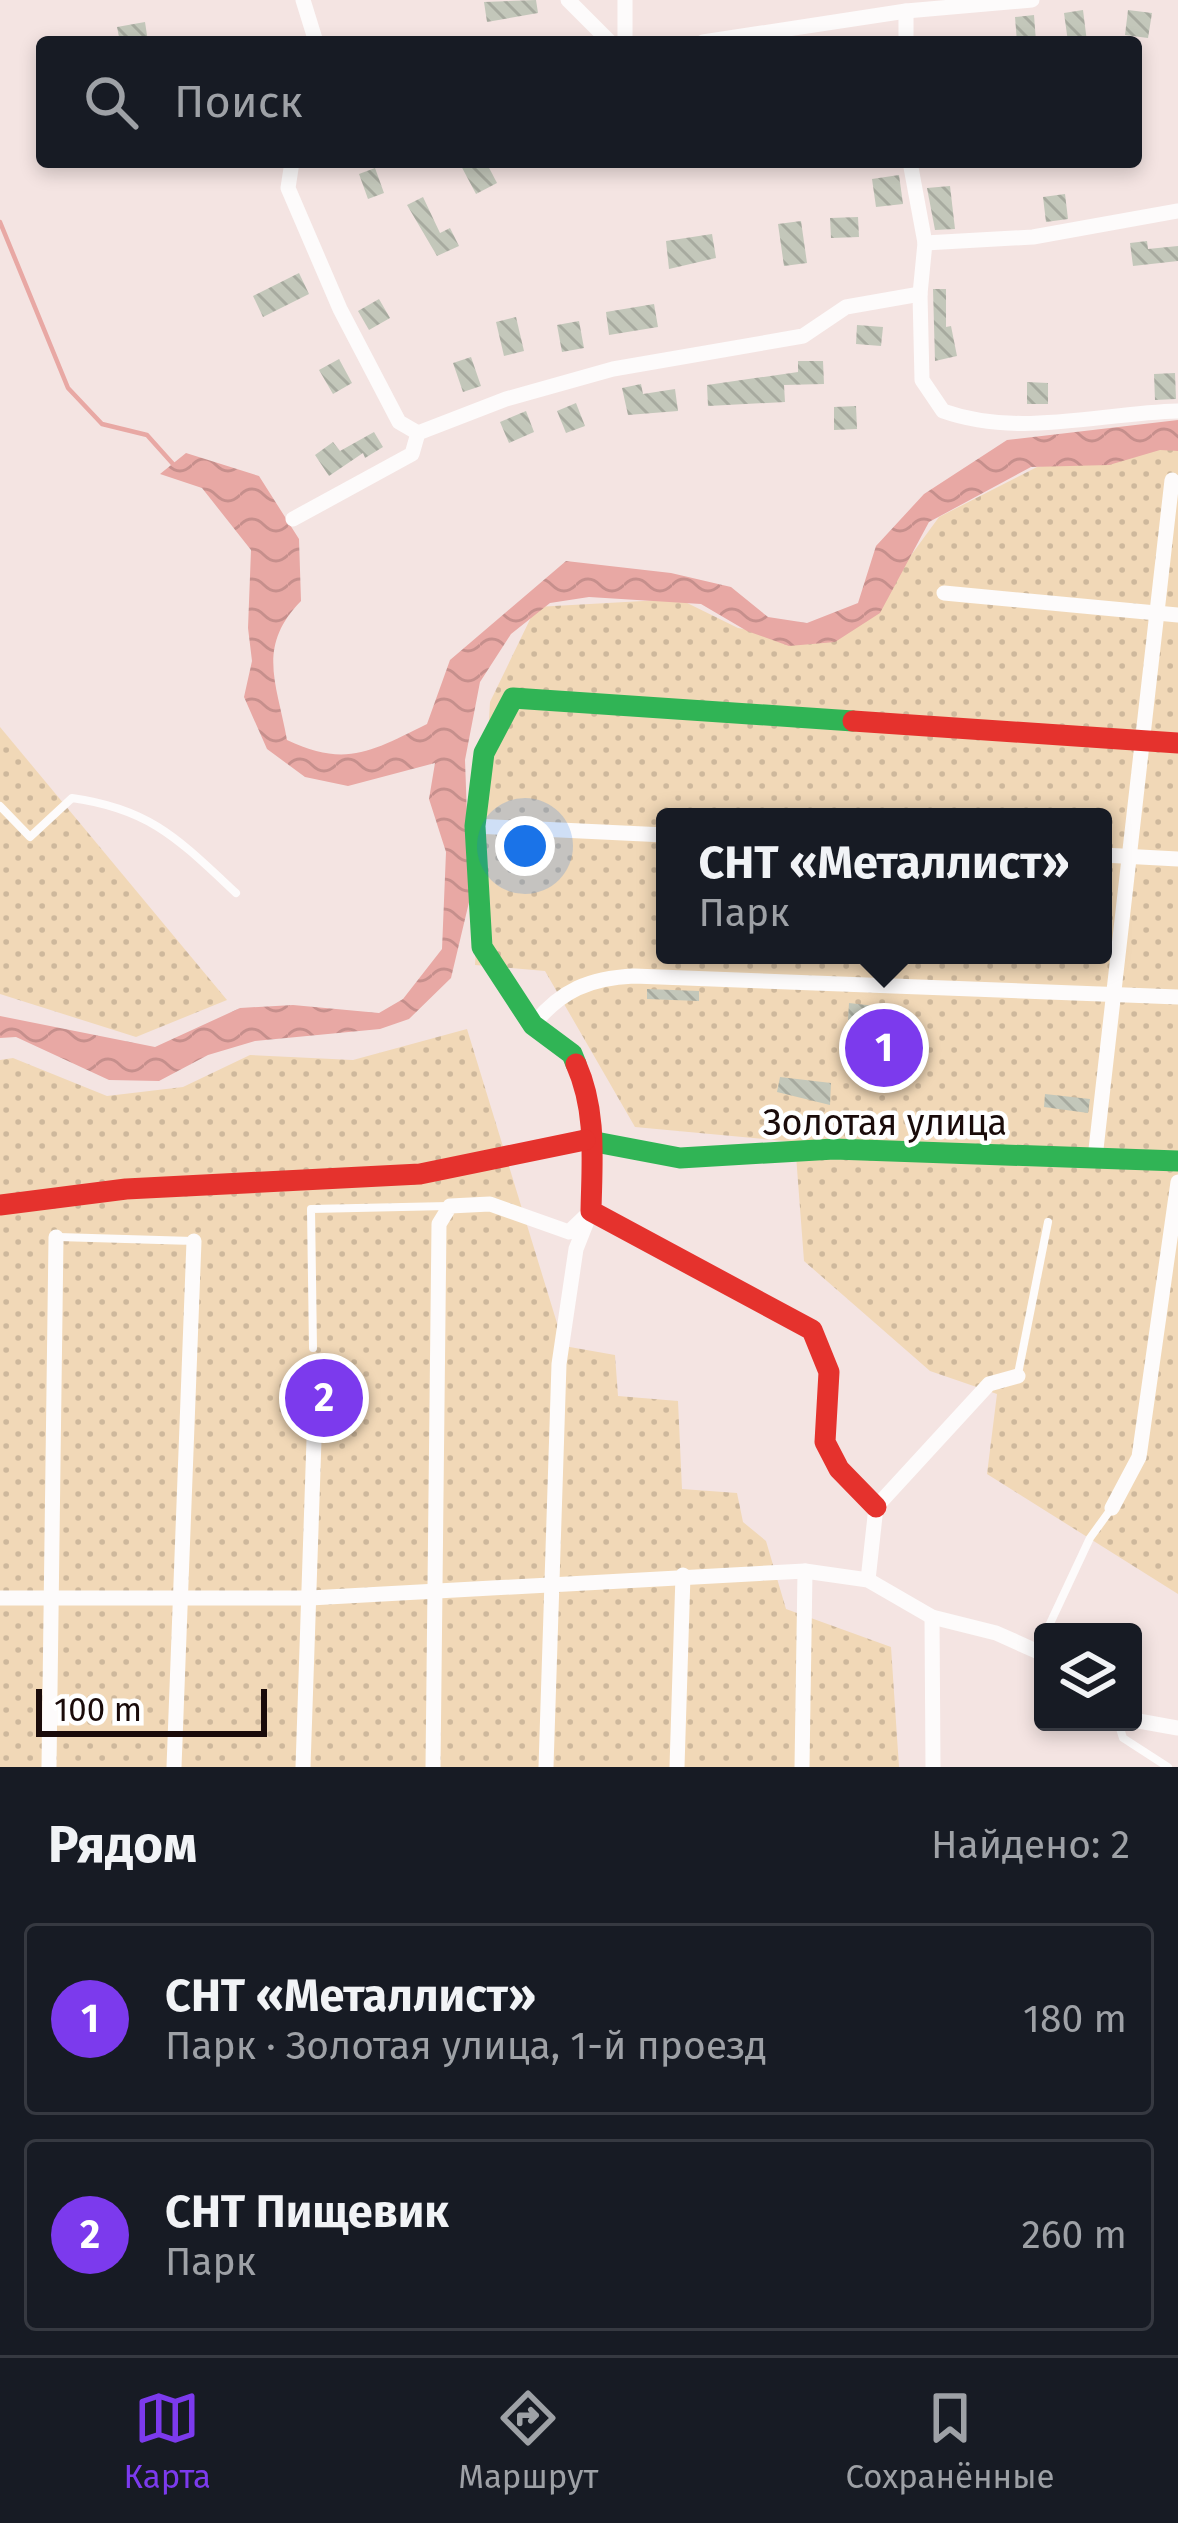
<!DOCTYPE html>
<html lang="ru">
<meta charset="utf-8">
<style>
body{margin:0;font-family:"Fira Sans",sans-serif;background:#242831;color:#f1f3f6}
.controls{position:absolute;right:36px;bottom:36px;display:grid;overflow:hidden;border-radius:12px;box-shadow:0 6px 18px #0003}
.controls button{width:108px;height:108px;display:grid;place-items:center;padding:0;border:0;border-bottom:3px solid #363941;background:#171b24;color:#f1f3f6;font:60px sans-serif}
.scale{position:absolute;left:36px;bottom:30px;width:231px;box-sizing:border-box;padding-left:12px;border:6px solid #1a0b0a;border-top:0;font-size:33px;line-height:42px;white-space:nowrap;color:#1a0b0a;-webkit-text-stroke:9px #fff;paint-order:stroke}
.you{position:absolute;left:525px;top:846px;width:42px;height:42px;margin:-30px;border:9px solid #fff;border-radius:50%;background:#1a73e8;box-shadow:0 0 0 18px #1a73e833}
.badge{display:grid;place-items:center;width:78px;height:78px;border-radius:50%;background:#7c3aed;color:#fff;font-size:39px;font-weight:700}
.pin{position:absolute;translate:-50% -50%;border:6px solid #fff;box-shadow:0 3px 12px #0006}
.popup{position:absolute;left:656px;top:808px;width:456px;height:156px;box-sizing:border-box;display:grid;place-content:center;border-radius:12px;background:#171b24;filter:drop-shadow(0 3px 9px #0005);font-size:39px;white-space:nowrap;color:#9ea1a6}
.popup b{font-size:45px;color:#f1f3f6}
.popup::after{content:'';position:absolute;left:50%;top:100%;margin-left:-24px;border:24px solid transparent;border-top-color:#171b24}
.list{margin:0;padding:0;list-style:none}
h2{display:flex;justify-content:space-between;align-items:center;height:156px;margin:0;padding:0 48px;font-size:51px}
h2 small{font-size:39px;font-weight:400;color:#9ea1a6}
.list li{display:grid;grid-template-columns:78px 1fr auto;gap:36px;align-items:center;box-sizing:border-box;height:192px;margin:0 24px 24px;padding:0 24px;border:3px solid #363941;border-radius:12px}
.list b{display:block;font-size:45px;white-space:nowrap}
.list p{margin:0;font-size:39px;white-space:nowrap;color:#9ea1a6}
.list em{font-size:39px;font-style:normal;color:#9ea1a6}
.icon{flex:none;width:66px;height:66px;fill:none;stroke:currentColor;stroke-width:2;stroke-linecap:round;stroke-linejoin:round}
.map{position:relative;flex:none;width:1178px;height:1767px;overflow:hidden}
.search{position:absolute;background:#171b24;box-shadow:0 6px 18px #0003;left:36px;right:36px;top:36px;height:132px;display:flex;align-items:center;gap:30px;box-sizing:border-box;padding:0 42px;border-radius:12px;color:#9ea1a6;font-size:45px}
.sheet{height:588px;background:#171b24}
nav{display:flex;justify-content:space-around;align-items:center;box-sizing:border-box;height:168px;border-top:3px solid #363941;background:#171b24;font-size:33px;color:#9ea1a6}
nav a{display:grid;justify-items:center;gap:6px}
nav .on{color:#7c3aed}
.map>svg:first-child{display:block}
</style>
<div class="map">
<svg width="1178" height="1767" viewBox="0 0 1178 1767">
<defs>
<pattern id="garden-dots" width="8" height="8" patternUnits="userSpaceOnUse" patternTransform="scale(3)"><rect width="8" height="8" fill="#f1d8b7"/><path d="M2 2h.1M6 6h.1" fill="none" stroke="#ceb89c" stroke-width="1.8" stroke-linecap="round"/></pattern>
<pattern id="water-waves" width="16" height="10" patternUnits="userSpaceOnUse" patternTransform="scale(3)"><rect width="16" height="10" fill="#e8a8a4"/><path d="M0 5q4-4 8 0t8 0" fill="none" stroke="#c68f8c"/></pattern>
<pattern id="building-back-hatch" width="6" height="6" patternUnits="userSpaceOnUse" patternTransform="scale(3)"><rect width="6" height="6" fill="#c3c7ba"/><path d="M-1 5l2 2M0 0l6 6M5-1l2 2" fill="none" stroke="#a7aa9f"/></pattern>
</defs>
<rect width="100%" height="100%" fill="#f4e4e2"/>
<g fill="url(#garden-dots)" fill-rule="evenodd">
<path d="M1178 442V1594L987 1474 997 1394 930 1371 804 1261 795 1142 635 1127 545 971 475 965 490 702 536 607 679 599 738 628 812 641 890 584 939 517 1037 467ZM665 817H1103V955H665Z"/>
<path d="M0 727 227 1000 136 1037 0 994Z"/>
<path d="M467 1029 564 1346 615 1355 618 1396 678 1401 682 1489 737 1493 743 1522 766 1541 786 1609 891 1647 899 1767H0V1060L13 1058 107 1096 183 1087 250 1055 353 1060Z"/>
</g>
<path fill="url(#water-waves)" d="M1178 420V451L1160 450 1109 465 1031 467 929 522 880 613 835 642 789 646 747 631 701 604 589 597 550 603 511 634 480 682 465 760 470 898 451 978 409 1019 380 1029 255 1041 208 1055 159 1081 109 1080 16 1037 0 1038V1016L155 1047 240 1008 293 1005 379 1013 403 999 442 949 446 852 429 799 435 763 348 786 305 777 267 749 244 697 252 661 248 628 251 550 202 488 160 474 186 453 259 476 299 539 301 601C256 647 277 683 287 740 346 768 372 751 427 724L450 660 566 561 671 573 731 587 768 617 807 623 858 603 876 546 924 494 1007 440Z"/>
<g fill="none" stroke-linecap="round" stroke-linejoin="round">
<path stroke="#e8a8a4" stroke-width="4.5" d="M0 222 68 388 102 424 147 435 173 464"/>
</g>
<g fill="url(#building-back-hatch)">
<path d="M536 0 538 13 487 22 484 2Z"/>
<path d="M1083 10 1087 42H1068L1064 13Z"/>
<path d="M1128 10 1152 13 1148 38 1125 35Z"/>
<path d="M1034 15 1036 42H1017L1015 17Z"/>
<path d="M145 22 148 42H120L117 27Z"/>
<path d="M459 162H486L497 183 476 194Z"/>
<path d="M375 168 384 193 368 199 359 174Z"/>
<path d="M899 175 903 204 876 207 872 179Z"/>
<path d="M950 186 955 229 935 230 927 188Z"/>
<path d="M1065 194 1068 219 1046 222 1043 197Z"/>
<path d="M423 197 440 233 450 228 459 246 437 256 407 205Z"/>
<path d="M858 217 859 237 831 238 830 218Z"/>
<path d="M801 221 807 263 784 266 778 224Z"/>
<path d="M712 234 716 258 669 269 666 241Z"/>
<path d="M1147 241 1148 249 1178 246V261L1133 266 1130 243Z"/>
<path d="M299 273 309 294 263 317 253 296Z"/>
<path d="M933 289H946V327L951 326 957 356 935 361Z"/>
<path d="M379 299 390 318 369 330 358 311Z"/>
<path d="M654 304 658 327 609 335 606 312Z"/>
<path d="M516 317 524 351 504 356 496 322Z"/>
<path d="M579 321 584 348 562 352 557 325Z"/>
<path d="M857 325 883 327 881 346 856 344Z"/>
<path d="M471 357 481 386 463 392 453 363Z"/>
<path d="M339 359 352 383 333 394 319 370Z"/>
<path d="M798 361H823L824 384 784 385 785 402 708 406 707 385 798 372Z"/>
<path d="M1175 373 1176 399 1155 400 1154 374Z"/>
<path d="M1027 382 1048 383V404H1027Z"/>
<path d="M641 384 643 394 675 389 678 411 628 415 622 388Z"/>
<path d="M576 403 585 426 566 433 557 411Z"/>
<path d="M856 406 857 429 834 430V407Z"/>
<path d="M526 411 534 432 509 443 500 422Z"/>
<path d="M374 432 383 447 365 458 363 453 329 476 315 455 333 442 340 451Z"/>
<path d="M647 989 699 991V1001L647 999Z"/>
<path d="M849 1003 893 1008 892 1024 848 1020Z"/>
<path d="M780 1077 831 1083 830 1105 777 1092Z"/>
<path d="M1045 1094 1090 1099 1088 1113 1044 1107Z"/>
</g>
<g fill="none" stroke-linecap="round" stroke-linejoin="round">
<g stroke="#fdfbfb" stroke-width="8">
<path d="M0 806 30 837 72 798C151 809 179 840 236 893"/>
<path d="M58 1237 193 1241"/>
<path d="M313 1348 311 1209 448 1206"/>
<path d="M1018 1374 1048 1222"/>
<path d="M1046 1632 1090 1538 1111 1509"/>
<path d="M1118 1722 1123 1738 1168 1767"/>
</g>
<g stroke="#fdfbfb" stroke-width="15">
<path d="M303 0 316 42"/>
<path d="M568 0 610 42"/>
<path d="M625 0V42"/>
<path d="M703 42 906 11 1032 0"/>
<path d="M906 42V11"/>
<path d="M292 162 288 188 340 309 399 422 418 433"/>
<path d="M925 243 1033 237 1178 211"/>
<path d="M920 294 922 380 943 411C1019 438 1100 413 1178 411"/>
<path d="M293 519 412 454 418 433 506 399 613 369 803 336 846 307 920 294 925 243 910 162"/>
<path d="M944 593 1178 615"/>
<path d="M475 826 665 835"/>
<path d="M1103 855 1178 859"/>
<path d="M533 1025C561 990 590 978 634 976L1178 997"/>
<path d="M1095 1158 1172 480"/>
<path d="M1112 1508 1139 1457 1178 1182"/>
<path d="M868 1580 876 1507 989 1384 1018 1376"/>
<path d="M0 1598H310L805 1571 868 1580 932 1617 996 1633 1043 1654"/>
<path d="M932 1617 933 1767"/>
<path d="M1133 1720 1178 1728"/>
<path d="M49 1767 56 1237"/>
<path d="M174 1767 194 1241"/>
<path d="M303 1767 315 1410"/>
<path d="M433 1767 439 1224 450 1206 490 1204 569 1232 591 1211 576 1249 559 1364 546 1767"/>
<path d="M677 1767 683 1575"/>
<path d="M802 1767 805 1571"/>
</g>
<g stroke="#30b455" stroke-width="21">
<path d="M576 1064 572 1054 533 1025 482 947 475 826 484 753 513 698 853 721"/>
<path d="M585 1140 680 1158 834 1149 1178 1161"/>
</g>
<g stroke="#e5322d" stroke-width="21">
<path d="M853 721 1178 743"/>
<path d="M576 1064C597 1111 592 1160 591 1211L812 1330 829 1372 825 1442 839 1469 876 1507"/>
<path d="M0 1205 126 1189 420 1174 585 1140"/>
</g>
</g>
<g text-anchor="middle" stroke-width="9" stroke-linejoin="round" paint-order="stroke">
<g font-size="36" fill="#1a0b0a" stroke="#fff">
<text x="885" y="1135">Золотая улица</text>
</g>
</g>
</svg>
<div class="controls">
<button><svg class="icon" aria-label="layers" viewBox="0 0 24 24"><path d="M12 4l9 5-9 5-9-5zM3 14l9 5 9-5"/></svg></button>
</div>
<div class="scale">100 m</div>
<div class="you"></div>
<div class="pin badge" style="left:884px;top:1048px">1</div>
<div class="popup"><b>СНТ «Металлист»</b>Парк</div>
<div class="pin badge" style="left:324px;top:1398px">2</div>
<div class="search"><svg class="icon" aria-label="search" viewBox="0 0 24 24"><circle cx="10" cy="10" r="6"/><path d="M15 15l6 6"/></svg>Поиск</div>
</div>
<section class="sheet">
<h2>Рядом<small>Найдено: 2</small></h2>
<ul class="list">
<li><span class="badge">1</span><div><b>СНТ «Металлист»</b><p>Парк · Золотая улица, 1-й проезд</p></div><em>180 m</em></li>
<li><span class="badge">2</span><div><b>СНТ Пищевик</b><p>Парк</p></div><em>260 m</em></li>
</ul>
</section>
<nav>
<a class="on"><svg class="icon" aria-label="map" viewBox="0 0 24 24"><path d="M3 6l6-2 6 2 6-2v14l-6 2-6-2-6 2zM9 4v14M15 6v14"/></svg>Карта</a>
<a><svg class="icon" aria-label="directions" viewBox="0 0 24 24"><path d="M12 3l9 9-9 9-9-9zM9 14v-3h6M13 9l2 2-2 2"/></svg>Маршрут</a>
<a><svg class="icon" aria-label="saved" viewBox="0 0 24 24"><path d="M7 4h10v16l-5-4-5 4z"/></svg>Сохранённые</a>
</nav>
